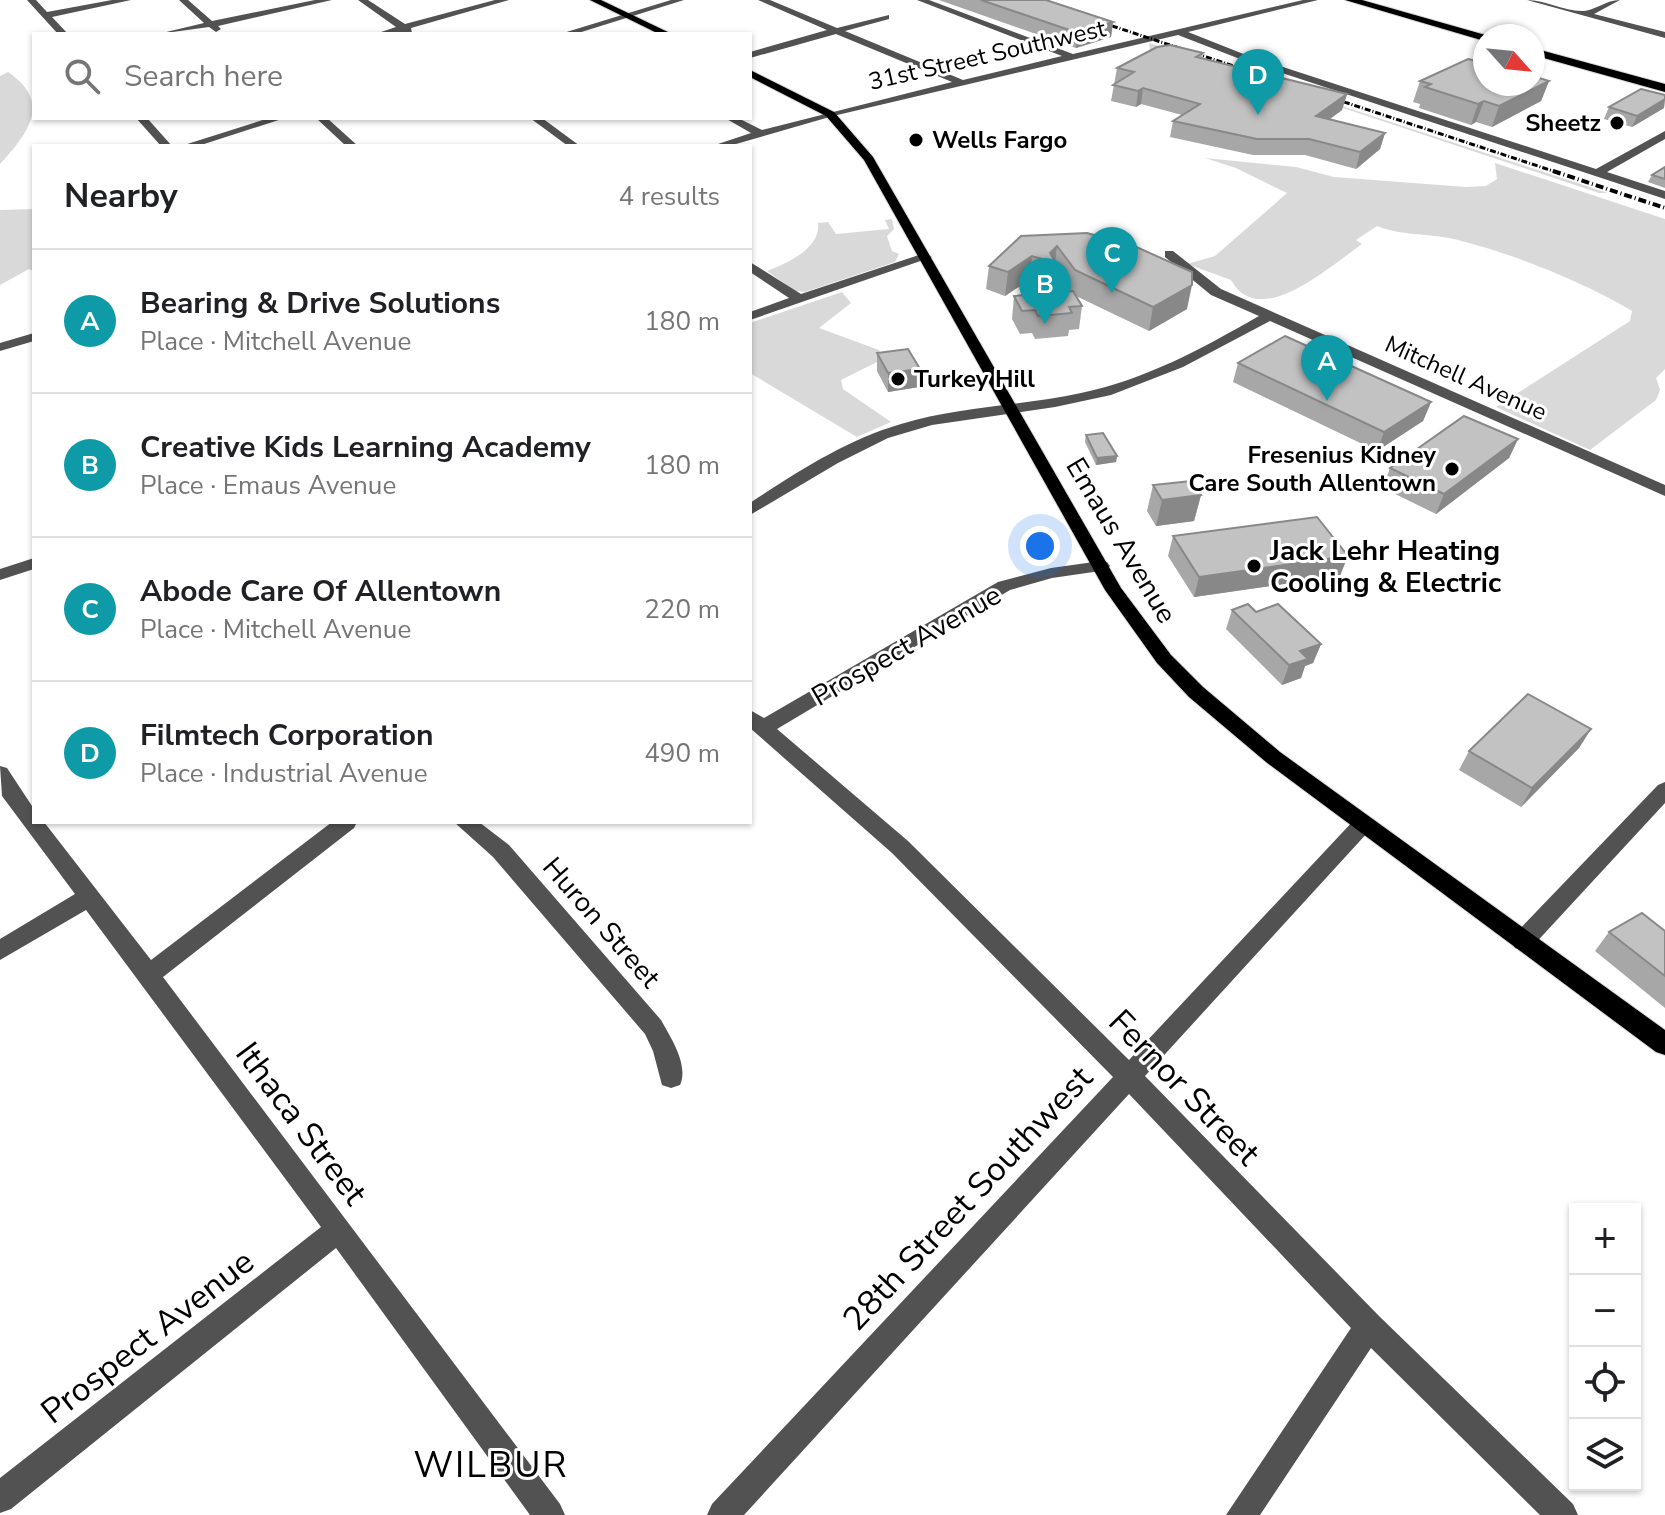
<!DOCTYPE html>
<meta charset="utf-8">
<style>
body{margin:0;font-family:"Nunito Sans",sans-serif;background:#f2f2f2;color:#202124}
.controls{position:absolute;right:24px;bottom:24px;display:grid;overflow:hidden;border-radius:0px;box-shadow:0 2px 6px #0004}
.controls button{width:72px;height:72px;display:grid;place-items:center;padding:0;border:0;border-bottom:2px solid #e0e0e0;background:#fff;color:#202124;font:40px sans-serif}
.compass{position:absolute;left:1473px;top:24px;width:72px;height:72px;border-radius:50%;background:#fff;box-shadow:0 2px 6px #0004;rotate:117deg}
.you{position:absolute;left:1040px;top:546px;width:28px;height:28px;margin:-20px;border:6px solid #fff;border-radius:50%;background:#1a73e8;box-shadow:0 0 0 12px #1a73e833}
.badge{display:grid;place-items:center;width:52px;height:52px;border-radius:50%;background:#7c3aed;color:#fff;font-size:26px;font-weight:700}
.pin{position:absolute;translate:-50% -66px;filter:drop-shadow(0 2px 4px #0008)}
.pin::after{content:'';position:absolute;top:42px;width:28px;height:24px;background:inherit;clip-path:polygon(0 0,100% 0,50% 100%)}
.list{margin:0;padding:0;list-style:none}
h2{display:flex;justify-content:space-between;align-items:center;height:104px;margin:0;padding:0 32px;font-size:34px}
h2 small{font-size:26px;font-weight:400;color:#757577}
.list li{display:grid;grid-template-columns:52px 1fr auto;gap:24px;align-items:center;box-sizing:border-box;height:144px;padding:0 32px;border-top:2px solid #e0e0e0}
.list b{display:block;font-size:30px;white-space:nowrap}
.list p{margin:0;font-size:26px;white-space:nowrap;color:#757577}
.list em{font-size:26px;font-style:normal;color:#757577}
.icon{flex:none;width:44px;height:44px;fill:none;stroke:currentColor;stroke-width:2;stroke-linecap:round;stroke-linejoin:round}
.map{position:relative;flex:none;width:1665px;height:1515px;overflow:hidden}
.search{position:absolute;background:#fff;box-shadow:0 2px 6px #0004;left:32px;top:32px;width:720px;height:88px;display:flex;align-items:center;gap:20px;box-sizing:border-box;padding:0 28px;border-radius:0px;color:#757577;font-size:30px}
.panel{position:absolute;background:#fff;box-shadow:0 2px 6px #0004;left:32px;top:144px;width:720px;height:680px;border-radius:0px}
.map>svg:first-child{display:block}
</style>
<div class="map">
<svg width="1665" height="1515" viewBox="0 0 1665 1515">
<rect width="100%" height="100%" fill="#fff"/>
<g fill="#d9d9d9">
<path d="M1149 43 1608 193H1599L1343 108 1150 52Z"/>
<path d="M8 72C52 102 29 132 0 164V76Z"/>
<path d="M1205 158 1296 167 1334 177 1466 187 1486 186 1497 179 1495 163 1665 219V369L1656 378 1660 390 1656 400 1590 450 1496 407 1630 321 1632 311C1585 282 1504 250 1449 238 1423 233 1404 236 1377 226L1356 240 1362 244C1329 267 1259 331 1231 280L1187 264 1215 256 1287 193 1236 168Z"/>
<path d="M34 209V271L29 269 0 285V210Z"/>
<path d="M892 219 894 229 887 236 892 251 899 254 895 262 805 292 795 291 767 271C788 263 821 248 818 223L828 222 836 234 889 229 885 220Z"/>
<path d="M842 292 851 303 819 328 879 350 883 359 841 380 843 389 891 422 857 437 750 373V323Z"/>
</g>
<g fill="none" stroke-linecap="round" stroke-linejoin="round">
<g stroke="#dbdbdb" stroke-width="2">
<g id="major">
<path d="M590 0H601L672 34H659Z"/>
<path d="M750 70 834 112 873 157 1121 588 1171 655 1203 687 1280 752 1665 1030V1055L1656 1052 1266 762 1189 697 1157 663 1105 590 864 160 826 116 750 77Z"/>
</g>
</g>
<g stroke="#dbdbdb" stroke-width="2">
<g id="highway">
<path d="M1345 0H1362L1489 36 1481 40Z"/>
<path d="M1533 48 1665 84V92L1533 55Z"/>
</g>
</g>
<g fill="#525252" fill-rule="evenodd">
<path d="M27 0H36L47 12 112 0H131L52 17 68 34H58Z"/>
<path d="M179 0H188L212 21 315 0H332L218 26 221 29 216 32 209 27 158 34 204 23Z"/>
<path d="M358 0H368L405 24 495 0H509L411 28 412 33 375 34 396 27Z"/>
<path d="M671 0H684L575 34H560Z"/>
<path d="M758 0H770L837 28 889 15V19L845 31 963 80 1062 56 917 0H929L1073 54 1303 0H1318L1188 32 1246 55 1596 169 1665 131V139L1607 172 1665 191V199L1240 59 1178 35 833 116 729 146H712L751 133 725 118H738L762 130 952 82 836 34 750 58V52L827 30Z"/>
<path d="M1527 0C1546 0 1565 12 1584 11 1596 10 1606 0 1620 0L1594 14 1665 32V38Z"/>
<path d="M136 118H147L172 146H161Z"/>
<path d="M269 118H285L198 146H181Z"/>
<path d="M316 118H327L358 146H346Z"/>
<path d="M530 118H542L580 146H568Z"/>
<path d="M1165 251H1173L1221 289 1665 485V496L1270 321 1183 367 1111 395 1055 407 932 425 888 438 838 463 750 515V503C797 472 846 440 901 424 959 406 1021 406 1081 393 1145 380 1203 348 1259 316L1211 295 1165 257Z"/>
<path d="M922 254 932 257 750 320V312L789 298 750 272V262L801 294Z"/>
<path d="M34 333V341L0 351V343Z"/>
<path d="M34 558V569L0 580V569Z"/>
<path d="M1101 561 1107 562 1110 566 1107 570 1052 578 1010 590 777 729 908 841 1129 1060 1355 819H1369L1372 825 1369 831 1145 1076 1379 1316 1573 1504 1578 1515H1540L1371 1348 1260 1515H1226L1351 1328 1129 1094 744 1515H707L712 1504 1113 1077 892 853 750 728V710L764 718 998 582 1051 568Z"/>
<path d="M0 766 7 768 34 809V822H44L151 960 332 822H357L354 828 163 977 560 1504 565 1515H530L336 1248 11 1509 0 1513V1478L321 1227 86 910 0 960V939L75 894 2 796Z"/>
<path d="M1665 782V803L1531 948 1523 950 1515 948 1512 941 1515 934 1658 785Z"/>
<path d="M454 822H479L509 845 661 1020C671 1038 689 1065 680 1085L671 1088 662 1085 653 1051 645 1034 493 857Z"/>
</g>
<use href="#major" fill="#000" fill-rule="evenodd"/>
<use href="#highway" fill="#000" fill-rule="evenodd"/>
<g stroke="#000" stroke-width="3" stroke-dasharray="6 2 1 2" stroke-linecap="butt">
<path d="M1091 19 1258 74"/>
<path d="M1323 95 1559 173"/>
</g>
<path stroke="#000" stroke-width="4" stroke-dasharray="8 3 1 3" stroke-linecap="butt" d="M1553 171 1665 208"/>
</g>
<g fill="#a7a7a7">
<path d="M939 0H1046L1113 22 1111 37 1076 48Z"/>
<path d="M1203 53 1202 58 1347 94 1342 110 1330 119 1385 133 1380 149 1356 169 1305 155H1253L1170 137 1173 121 1182 115 1141 104 1136 107 1111 101 1117 68Z"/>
<path d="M1420 81H1549L1541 101 1492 127 1476 122 1471 125 1419 108 1420 104 1413 102Z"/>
<path d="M1665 95 1664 108 1632 127 1604 119 1609 107Z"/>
<path d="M1665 167V188L1648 182 1652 175Z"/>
<path d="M1087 233 1187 309 1149 331 1076 296 1082 306 1079 329 1069 330 1068 336 1035 339 1032 333 1020 334 1012 319 1014 296 1070 292 1055 271 1053 287 1029 280 1005 296 986 289 989 266Z"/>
<path d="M877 353 919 387 888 392 877 371Z"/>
<path d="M1238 363 1431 402 1423 421 1377 451 1233 382Z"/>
<path d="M1086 435 1117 456 1116 462 1096 465 1085 442Z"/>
<path d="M1518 439 1509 458 1436 514 1383 488 1390 468Z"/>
<path d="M1153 485 1201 495 1194 521 1156 526 1147 511Z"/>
<path d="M1173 536 1340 576 1194 597 1168 556Z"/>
<path d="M1232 610 1256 612 1321 644 1313 663 1305 666 1301 678 1282 685 1226 629Z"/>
<path d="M1591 729 1579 748 1521 807 1459 770 1469 751Z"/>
<path d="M1665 931V1008L1595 951 1609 932Z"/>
</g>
<g fill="#888">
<path d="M1113 22 1111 37 1076 48 1078 33Z"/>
<path d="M1549 81 1541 101 1492 127 1499 106Z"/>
<path d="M1143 88 1141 104 1136 107 1138 91Z"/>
<path d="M1347 94 1342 110 1312 132 1316 116Z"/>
<path d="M1665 99 1664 108 1632 127 1637 116Z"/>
<path d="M1484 101 1476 122 1471 125 1478 104Z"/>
<path d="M1385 133 1380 149 1356 169 1360 152Z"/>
<path d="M1057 246 1055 263 1050 253Z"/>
<path d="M1032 256 1029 280 1005 296 1008 272Z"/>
<path d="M1192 285 1187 309 1149 331 1153 307Z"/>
<path d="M920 369 919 387 888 392V373Z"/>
<path d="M1431 402 1423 421 1377 451 1384 432Z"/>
<path d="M1518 439 1509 458 1436 514 1444 494Z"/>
<path d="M1117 456 1116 462 1096 465 1097 458Z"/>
<path d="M1201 495 1194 521 1156 526 1162 500Z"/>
<path d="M1348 556 1340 576 1194 597 1199 577Z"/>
<path d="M1321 644 1313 663 1305 666 1301 678 1282 685 1289 665 1300 651Z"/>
<path d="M1591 729 1579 748 1521 807 1532 788Z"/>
</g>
<g fill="#c2c2c2" stroke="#888" stroke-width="2">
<path d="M981 0H1046L1113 22 1078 33Z"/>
<path d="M1170 45 1203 53 1196 57 1347 94 1316 116 1385 133 1360 152 1309 139H1257L1173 121 1200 104 1143 88 1138 91 1113 85 1134 72 1117 68 1157 47Z"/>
<path d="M1468 59 1485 63V84H1533V76L1549 81 1499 106 1484 101 1478 104 1425 87 1431 84 1420 81Z"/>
<path d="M1641 89 1665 95V99L1637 116 1609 107Z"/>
<path d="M1665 167V179L1652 175Z"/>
<path d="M1087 233 1101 237 1112 236 1192 272V285L1153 307 1075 270 1057 246 1050 253 1056 263 1032 256 1008 272 989 266 1021 236Z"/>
<path d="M1073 291 1082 306 1069 307 1072 313 1038 316 1035 310 1022 311 1014 296Z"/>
<path d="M1285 336 1431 402 1384 432 1238 363Z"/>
<path d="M908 349 920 369 888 373 877 353Z"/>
<path d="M1464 416 1518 439 1444 494 1390 468Z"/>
<path d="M1103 433 1117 456 1097 458 1086 435Z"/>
<path d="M1191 481 1201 495 1162 500 1153 485Z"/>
<path d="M1317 517 1348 556 1199 577 1173 536Z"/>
<path d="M1248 604 1256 612 1278 604 1321 644 1300 651 1308 659 1289 665 1232 610Z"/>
<path d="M1528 694 1591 729 1532 788 1469 751Z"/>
<path d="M1642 913 1665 931V976L1609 932Z"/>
</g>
<g fill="#000" stroke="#fff" stroke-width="3">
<circle cx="1617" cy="123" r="8"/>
<circle cx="916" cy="140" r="8"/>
<circle cx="898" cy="379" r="8"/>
<circle cx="1452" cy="469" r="8"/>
<circle cx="1254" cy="566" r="8"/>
</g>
<g text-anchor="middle" stroke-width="6" stroke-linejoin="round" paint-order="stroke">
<g font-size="24" fill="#000" stroke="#fff">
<text transform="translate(987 55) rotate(-13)" y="8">31st Street Southwest</text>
<text transform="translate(1466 378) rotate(24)" y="8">Mitchell Avenue</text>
</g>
<g font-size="24" font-weight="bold" fill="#000" stroke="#fff" text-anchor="end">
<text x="1601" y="131">Sheetz</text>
<text x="932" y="148" text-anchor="start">Wells Fargo</text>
<text x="914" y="387" text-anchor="start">Turkey Hill</text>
<text x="1436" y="463">Fresenius Kidney<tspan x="1436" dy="28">Care South Allentown</tspan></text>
</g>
<g font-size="28" fill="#000" stroke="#fff">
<text transform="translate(1122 540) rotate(59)" y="10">Emaus Avenue</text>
<text transform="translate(906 645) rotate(-30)" y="10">Prospect Avenue</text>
<text transform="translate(602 922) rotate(49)" y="10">Huron Street</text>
</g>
<g font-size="28" font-weight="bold" fill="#000" stroke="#fff" text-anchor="start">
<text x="1270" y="560">Jack Lehr Heating<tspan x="1270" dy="32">Cooling &amp; Electric</tspan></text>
</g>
<g font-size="34" fill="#000" stroke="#fff">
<text transform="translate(1185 1087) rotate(46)" y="12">Fernor Street</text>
<text transform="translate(302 1123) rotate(53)" y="12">Ithaca Street</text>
<text transform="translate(967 1198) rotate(-47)" y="12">28th Street Southwest</text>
<text transform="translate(147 1336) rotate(-38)" y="12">Prospect Avenue</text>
</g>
<g font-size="36" letter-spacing="2" fill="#000" stroke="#fff">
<text x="491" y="1477">WILBUR</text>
</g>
</g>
</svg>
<div class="controls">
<button>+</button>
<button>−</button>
<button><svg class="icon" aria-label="locate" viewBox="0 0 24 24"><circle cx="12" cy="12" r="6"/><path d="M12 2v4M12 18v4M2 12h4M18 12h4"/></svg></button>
<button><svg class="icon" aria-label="layers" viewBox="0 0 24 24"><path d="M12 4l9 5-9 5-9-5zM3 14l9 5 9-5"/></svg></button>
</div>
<svg class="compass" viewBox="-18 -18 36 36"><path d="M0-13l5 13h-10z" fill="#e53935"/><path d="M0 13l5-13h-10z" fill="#757577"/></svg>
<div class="you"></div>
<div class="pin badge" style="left:1327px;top:401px;background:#0f9aa8">A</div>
<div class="pin badge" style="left:1045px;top:324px;background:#0f9aa8">B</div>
<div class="pin badge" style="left:1112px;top:293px;background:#0f9aa8">C</div>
<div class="pin badge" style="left:1258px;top:115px;background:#0f9aa8">D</div>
<div class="search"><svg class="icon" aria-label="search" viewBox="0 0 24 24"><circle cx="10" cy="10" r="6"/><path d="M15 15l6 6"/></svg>Search here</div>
<section class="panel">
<h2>Nearby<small>4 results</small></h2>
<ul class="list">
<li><span class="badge" style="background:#0f9aa8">A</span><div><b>Bearing &amp; Drive Solutions</b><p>Place · Mitchell Avenue</p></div><em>180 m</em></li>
<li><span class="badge" style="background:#0f9aa8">B</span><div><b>Creative Kids Learning Academy</b><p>Place · Emaus Avenue</p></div><em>180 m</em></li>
<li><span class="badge" style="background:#0f9aa8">C</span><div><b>Abode Care Of Allentown</b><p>Place · Mitchell Avenue</p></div><em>220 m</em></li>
<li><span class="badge" style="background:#0f9aa8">D</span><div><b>Filmtech Corporation</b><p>Place · Industrial Avenue</p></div><em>490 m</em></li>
</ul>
</section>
</div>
